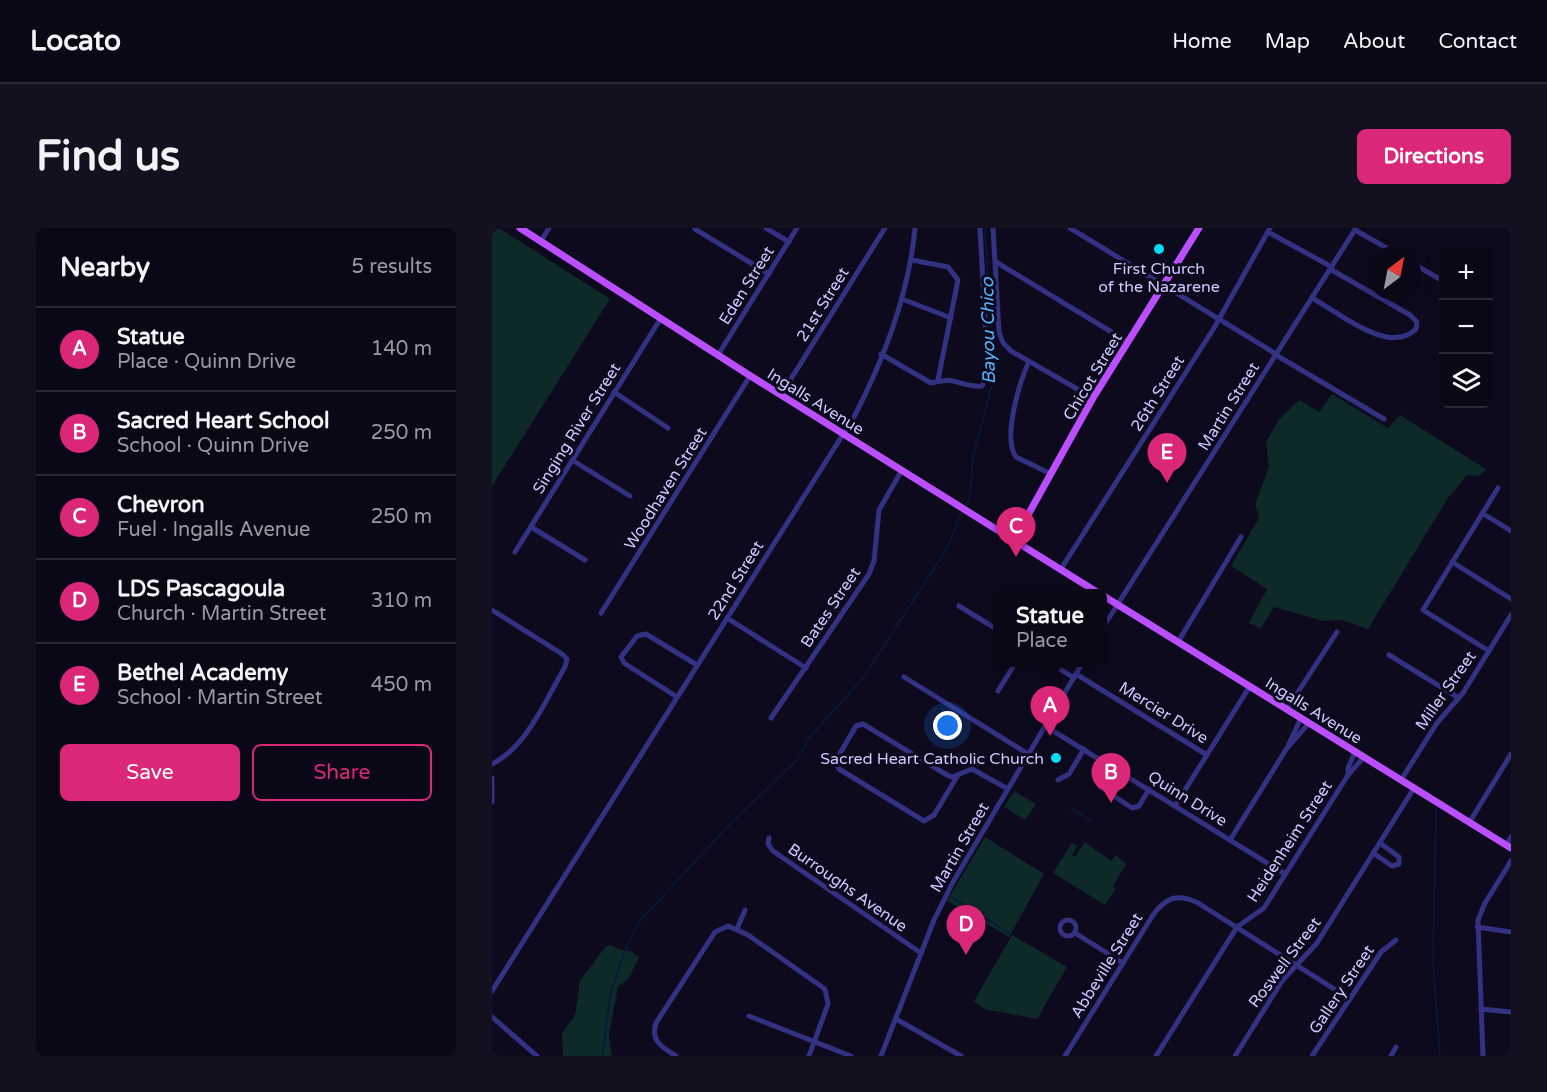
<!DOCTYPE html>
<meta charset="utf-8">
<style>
body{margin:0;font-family:"Varela Round",sans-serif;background:#13111f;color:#f1f3f6}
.controls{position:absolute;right:18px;top:18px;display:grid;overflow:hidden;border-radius:9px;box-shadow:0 3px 15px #0003}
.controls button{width:54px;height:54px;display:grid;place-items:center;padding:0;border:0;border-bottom:2px solid #2a2935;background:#0a0816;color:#f1f3f6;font:30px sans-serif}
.compass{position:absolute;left:875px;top:18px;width:54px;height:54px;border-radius:50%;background:#0a0816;box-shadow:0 3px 15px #0003;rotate:32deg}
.you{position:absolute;left:456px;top:498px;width:21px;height:21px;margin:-15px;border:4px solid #fff;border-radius:50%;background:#1a73e8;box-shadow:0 0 0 9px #1a73e833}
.badge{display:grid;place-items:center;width:39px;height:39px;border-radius:50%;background:#db2777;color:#fff;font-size:20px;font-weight:700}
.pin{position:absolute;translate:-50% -50px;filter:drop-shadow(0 2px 3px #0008)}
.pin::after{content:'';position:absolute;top:32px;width:21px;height:18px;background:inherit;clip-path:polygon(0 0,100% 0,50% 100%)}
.popup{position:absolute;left:501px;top:361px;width:114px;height:78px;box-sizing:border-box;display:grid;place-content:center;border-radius:9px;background:#0a0816;filter:drop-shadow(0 2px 4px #0005);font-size:20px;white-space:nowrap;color:#999aa1}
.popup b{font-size:22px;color:#f1f3f6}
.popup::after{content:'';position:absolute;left:50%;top:100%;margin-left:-12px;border:12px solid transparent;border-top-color:#0a0816}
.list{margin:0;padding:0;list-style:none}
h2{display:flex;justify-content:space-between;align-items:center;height:78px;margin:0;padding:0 24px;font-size:26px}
h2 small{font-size:20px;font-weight:400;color:#999aa1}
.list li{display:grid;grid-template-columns:39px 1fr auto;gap:18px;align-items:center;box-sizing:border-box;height:84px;padding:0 24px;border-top:2px solid #2a2935}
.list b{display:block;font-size:22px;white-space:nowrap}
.list p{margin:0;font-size:20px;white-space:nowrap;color:#999aa1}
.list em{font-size:20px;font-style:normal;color:#999aa1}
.actions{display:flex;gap:12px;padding:18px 24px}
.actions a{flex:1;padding:14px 0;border:2px solid #db2777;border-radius:9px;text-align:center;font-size:21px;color:#db2777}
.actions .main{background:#db2777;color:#fff}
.icon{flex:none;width:33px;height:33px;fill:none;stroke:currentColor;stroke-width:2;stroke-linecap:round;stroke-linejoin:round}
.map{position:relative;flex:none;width:1019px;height:828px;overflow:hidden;border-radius:9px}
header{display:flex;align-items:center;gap:36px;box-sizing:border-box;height:84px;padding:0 30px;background:#0a0816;border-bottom:2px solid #2a2935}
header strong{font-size:28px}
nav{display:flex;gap:33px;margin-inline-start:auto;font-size:21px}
.intro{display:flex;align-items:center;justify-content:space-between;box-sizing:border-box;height:144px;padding:0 36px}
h1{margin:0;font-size:42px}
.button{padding:15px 27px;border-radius:9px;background:#db2777;color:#fff;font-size:21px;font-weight:700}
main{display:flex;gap:36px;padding:0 36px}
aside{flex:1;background:#0a0816;border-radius:9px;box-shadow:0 3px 15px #0003}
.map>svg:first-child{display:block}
</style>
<header>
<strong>Locato</strong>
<nav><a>Home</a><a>Map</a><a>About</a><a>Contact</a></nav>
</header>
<div class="intro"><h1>Find us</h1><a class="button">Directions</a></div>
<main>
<aside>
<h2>Nearby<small>5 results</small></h2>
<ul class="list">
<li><span class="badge">A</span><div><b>Statue</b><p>Place · Quinn Drive</p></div><em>140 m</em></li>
<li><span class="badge">B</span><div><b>Sacred Heart School</b><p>School · Quinn Drive</p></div><em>250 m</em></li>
<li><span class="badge">C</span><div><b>Chevron</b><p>Fuel · Ingalls Avenue</p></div><em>250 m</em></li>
<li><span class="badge">D</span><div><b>LDS Pascagoula</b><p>Church · Martin Street</p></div><em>310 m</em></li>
<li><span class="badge">E</span><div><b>Bethel Academy</b><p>School · Martin Street</p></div><em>450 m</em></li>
</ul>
<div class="actions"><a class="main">Save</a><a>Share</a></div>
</aside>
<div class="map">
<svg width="1019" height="828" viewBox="0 0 1019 828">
<rect width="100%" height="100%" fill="#0d0a1e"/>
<g fill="#0d2928">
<path d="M0 0H7L118 71 0 258Z"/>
<path d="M840 166 896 200 908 187 994 241 987 248 975 247 956 270 876 401 849 392 831 393 782 379 769 400 757 395 775 361 739 338 767 290 763 276 777 239 774 214 787 192 807 172 827 184Z"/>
<path d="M522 563 544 576 533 592 512 579Z"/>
<path d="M493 609 552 646 517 709 455 673Z"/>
<path d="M593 614 619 633 624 627 634 636 621 658 624 660 613 677 561 645 580 615 585 618 580 627 583 629Z"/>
<path d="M520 707 575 739 545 791 492 781 482 773Z"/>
<path d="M119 717 128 722 139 723 147 729 136 752 126 758 117 807 120 828H71L70 805 83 787 88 753 114 718Z"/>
</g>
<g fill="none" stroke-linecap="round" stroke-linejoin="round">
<g stroke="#051a3d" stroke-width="1.5">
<path d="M475 275 478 269 481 229 501 153 493 0"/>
<path d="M579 580 599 593"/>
<path d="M944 580 941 734 948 828"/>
<path d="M458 668 520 707"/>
<path d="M110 828 119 763 135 717 147 694 236 598 305 532 317 510 371 450 456 319 469 285"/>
</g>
<g stroke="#333182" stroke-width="5">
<path d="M274 0 297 14"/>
<path d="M501 0 507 104 511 115 519 123 601 170"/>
<path d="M578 0 784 126"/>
<path d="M203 1 277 46"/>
<path d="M863 2 907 27"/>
<path d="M776 4 840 39"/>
<path d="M49 13 57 0"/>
<path d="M420 32 456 39 466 52 446 152"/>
<path d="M504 34 636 114"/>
<path d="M920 35 951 53"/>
<path d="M820 70C846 84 897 128 924 101L925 94 918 87 838 41"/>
<path d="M410 71 459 90"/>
<path d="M389 126 439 155C465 147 468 160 490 158L496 146 488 0"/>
<path d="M226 127 305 0"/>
<path d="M784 127 892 191"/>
<path d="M537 133C528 153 510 210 524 229L559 246"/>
<path d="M122 164 176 200"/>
<path d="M289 167 393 0"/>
<path d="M80 232 138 268"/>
<path d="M990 285 1019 303"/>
<path d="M39 299 93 332"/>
<path d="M23 324 169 90"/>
<path d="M960 334 1019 371"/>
<path d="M569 341 722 100 778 0"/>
<path d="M467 378 506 402"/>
<path d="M0 382 70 426 75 431 73 439C54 471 35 519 0 536"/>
<path d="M109 385 258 148"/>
<path d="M235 390 314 440"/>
<path d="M610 401 864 0"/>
<path d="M686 414 749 309"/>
<path d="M997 423 931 382 1006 260"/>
<path d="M897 427 967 470"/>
<path d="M557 434 582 450"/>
<path d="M584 446 715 527"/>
<path d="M412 449 536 526"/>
<path d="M506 463 524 434"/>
<path d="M185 469 132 435 129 429 145 408 154 406 205 437"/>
<path d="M795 481 845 404"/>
<path d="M279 490 377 346 382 333 387 282 410 242"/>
<path d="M553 498 793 646"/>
<path d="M797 516 809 490"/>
<path d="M615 535 606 553 608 559 640 580 647 578 657 561"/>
<path d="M466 547 442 587 432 593 347 541 343 534 364 498 371 496 455 547 460 549 480 541 516 561"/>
<path d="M856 547V540L863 524"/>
<path d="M0 550V574"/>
<path d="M566 552 577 546 592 521"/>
<path d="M909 552 945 495 971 465 1019 387"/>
<path d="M683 578 758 458"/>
<path d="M977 595 1019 526"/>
<path d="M277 610 276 616 281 623 429 725"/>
<path d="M738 612 795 520 817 495"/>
<path d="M1014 617 1019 609"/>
<path d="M881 625 900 638 907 636V629L888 615"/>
<circle cx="576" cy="700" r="8"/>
<path d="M985 699 1019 704"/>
<path d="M245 701 253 682"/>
<path d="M583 705 631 735"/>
<path d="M0 763 362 189C392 131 417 65 423 0"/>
<path d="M989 781 1019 784"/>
<path d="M257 788 359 828"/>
<path d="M0 789 45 828"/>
<path d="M404 791 469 828"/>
<path d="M184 828C170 819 158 813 164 795L223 704 236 698 256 707 333 761 336 776 317 828"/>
<path d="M389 828 442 692 461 654 591 434"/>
<path d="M573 828 661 687C674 669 686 665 706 675L858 771"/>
<path d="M664 828 745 699 772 680 856 547 872 529"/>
<path d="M743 828 790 753 825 715 922 560"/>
<path d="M820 828 889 724 904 712"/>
<path d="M899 828 904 819"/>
<path d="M991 828 986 692 993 675 1019 633"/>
</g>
<g stroke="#bb4fff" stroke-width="7">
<path d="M28 0 257 147 608 366"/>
<path d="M522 312 601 170 707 0"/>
<path d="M610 367 1019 620"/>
</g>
</g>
<g fill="#00ddf3" stroke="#0d0a1e" stroke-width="2">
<circle cx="667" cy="21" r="6"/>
<circle cx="564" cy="530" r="6"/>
</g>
<g text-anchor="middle" stroke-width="6" stroke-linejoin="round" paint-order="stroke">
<g font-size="16" fill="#cdc8ff" stroke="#0d0a1e">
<text x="667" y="46">First Church<tspan x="667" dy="18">of the Nazarene</tspan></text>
<text x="552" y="536" text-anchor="end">Sacred Heart Catholic Church</text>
</g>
<g font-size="16" fill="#cdc8ff" stroke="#0d0a1e">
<text transform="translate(254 57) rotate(-58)" y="6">Eden Street</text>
<text transform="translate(330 76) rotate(-58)" y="6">21st Street</text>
<text transform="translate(600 148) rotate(-59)" y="6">Chicot Street</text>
<text transform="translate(665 165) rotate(-58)" y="6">26th Street</text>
<text transform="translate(324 173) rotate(32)" y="6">Ingalls Avenue</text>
<text transform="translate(736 178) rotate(-58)" y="6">Martin Street</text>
<text transform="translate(84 200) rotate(-58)" y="6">Singing River Street</text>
<text transform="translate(173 260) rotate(-58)" y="6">Woodhaven Street</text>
<text transform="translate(243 352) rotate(-58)" y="6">22nd Street</text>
<text transform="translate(338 379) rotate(-56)" y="6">Bates Street</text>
<text transform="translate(953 462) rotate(-55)" y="6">Miller Street</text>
<text transform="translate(822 482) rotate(32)" y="6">Ingalls Avenue</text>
<text transform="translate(672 484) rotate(32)" y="6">Mercier Drive</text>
<text transform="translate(696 570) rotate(32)" y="6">Quinn Drive</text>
<text transform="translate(797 613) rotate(-57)" y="6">Heidenheim Street</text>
<text transform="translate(467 619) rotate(-60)" y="6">Martin Street</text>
<text transform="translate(356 659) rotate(35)" y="6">Burroughs Avenue</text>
<text transform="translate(792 734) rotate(-53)" y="6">Roswell Street</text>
<text transform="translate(614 737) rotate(-58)" y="6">Abbeville Street</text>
<text transform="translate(849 761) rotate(-56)" y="6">Gallery Street</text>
</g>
<g font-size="18" font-style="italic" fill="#56b2ff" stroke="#0d0a1e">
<text transform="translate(496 103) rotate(-91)" y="6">Bayou Chico</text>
</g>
</g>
</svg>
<div class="controls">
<button>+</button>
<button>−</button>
<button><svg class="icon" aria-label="layers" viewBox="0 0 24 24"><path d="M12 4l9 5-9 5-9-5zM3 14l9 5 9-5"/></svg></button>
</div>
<svg class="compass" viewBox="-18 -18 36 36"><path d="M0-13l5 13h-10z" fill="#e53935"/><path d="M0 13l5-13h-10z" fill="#999aa1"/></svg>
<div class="you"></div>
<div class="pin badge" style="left:558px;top:508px">A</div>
<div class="popup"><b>Statue</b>Place</div>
<div class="pin badge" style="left:619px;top:575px">B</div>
<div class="pin badge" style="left:524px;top:329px">C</div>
<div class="pin badge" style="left:474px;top:727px">D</div>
<div class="pin badge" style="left:675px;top:255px">E</div>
</div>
</main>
